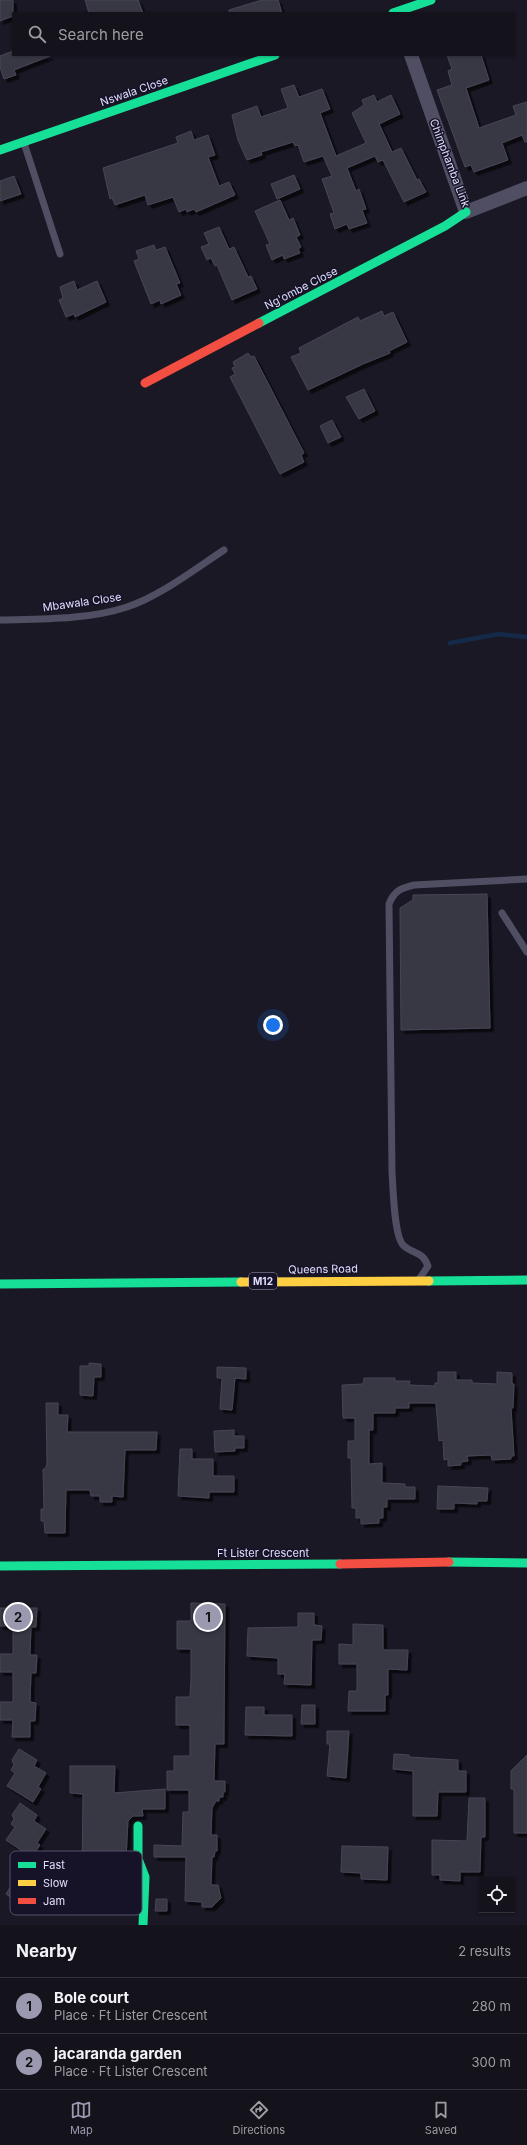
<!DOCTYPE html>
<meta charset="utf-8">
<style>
body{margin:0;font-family:Inter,sans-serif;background:#1d1b24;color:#f1f3f6}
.controls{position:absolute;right:12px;bottom:12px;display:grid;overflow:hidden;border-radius:0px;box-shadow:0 1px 3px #0004}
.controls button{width:36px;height:36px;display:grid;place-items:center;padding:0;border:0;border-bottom:1px solid #33323a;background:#14121b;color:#f1f3f6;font:20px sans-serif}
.you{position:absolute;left:273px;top:1025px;width:14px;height:14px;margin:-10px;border:3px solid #fff;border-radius:50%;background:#1a73e8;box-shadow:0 0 0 6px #1a73e833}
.badge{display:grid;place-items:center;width:26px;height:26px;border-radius:50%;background:#9b99b0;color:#111;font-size:13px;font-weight:700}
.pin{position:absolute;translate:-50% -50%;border:2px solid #fff;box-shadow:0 1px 4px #0006}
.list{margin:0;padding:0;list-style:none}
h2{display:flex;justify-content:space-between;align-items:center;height:52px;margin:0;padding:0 16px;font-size:17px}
h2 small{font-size:13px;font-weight:400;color:#9d9ea3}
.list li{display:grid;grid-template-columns:26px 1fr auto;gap:12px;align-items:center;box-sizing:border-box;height:56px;padding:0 16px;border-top:1px solid #33323a}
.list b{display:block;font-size:15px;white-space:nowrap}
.list p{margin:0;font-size:13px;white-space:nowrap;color:#9d9ea3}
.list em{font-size:13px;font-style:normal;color:#9d9ea3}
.icon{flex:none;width:22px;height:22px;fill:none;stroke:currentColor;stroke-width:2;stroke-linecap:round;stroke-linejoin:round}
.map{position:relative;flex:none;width:527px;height:1925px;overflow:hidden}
.search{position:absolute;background:#14121b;box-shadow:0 1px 3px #0004;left:12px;right:12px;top:12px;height:44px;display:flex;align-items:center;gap:10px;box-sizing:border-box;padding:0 14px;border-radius:0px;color:#9d9ea3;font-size:15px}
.sheet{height:164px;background:#14121b}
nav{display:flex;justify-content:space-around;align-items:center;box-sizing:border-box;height:56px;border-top:1px solid #33323a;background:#14121b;font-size:11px;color:#9d9ea3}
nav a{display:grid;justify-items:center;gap:2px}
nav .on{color:#9b99b0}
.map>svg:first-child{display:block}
</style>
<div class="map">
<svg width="527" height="1925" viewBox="0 0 527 1925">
<defs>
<filter id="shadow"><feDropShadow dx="3.5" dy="3.5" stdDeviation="0" flood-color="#0009"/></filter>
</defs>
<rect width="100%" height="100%" fill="#1a1824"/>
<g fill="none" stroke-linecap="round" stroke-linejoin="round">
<path stroke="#152a48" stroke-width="4.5" d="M450 643 499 634 527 637"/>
</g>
<g fill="#393745" stroke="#474556" filter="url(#shadow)">
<path d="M0 0H13V16L0 21Z"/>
<path d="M85 0H138L143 13H89Z"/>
<path d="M262 0H278L282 13H229V10Z"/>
<path d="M13 51V55L50 56 14 70 16 75 4 79 0 67V56Z"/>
<path d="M447 55H481L489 80 466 88 479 128 516 115 513 106 527 102V142H525L522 135 502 143 508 160 474 172 471 165 465 167 437 90 452 85 448 71 452 69Z"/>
<path d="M294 85 299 97 322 89 330 109 320 113 336 156 366 143 352 113 364 105 362 100 374 95 377 102 391 95 400 114 379 124 392 152 401 148 417 180 419 179 426 192 404 202 383 160 378 162 375 156 347 168 356 191 359 189 366 209 362 210 367 223 349 229 347 224 335 229 330 214 334 213 322 179 332 176 323 156 304 162 298 145 295 146 293 142 261 152 262 155 247 160 238 140 232 115 257 106 261 117 288 108 281 89Z"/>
<path d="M191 131 194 140 208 135 215 155 208 157 219 186 229 182 235 195 196 212 194 209 187 212 186 209 179 212 173 197 148 205 145 195 115 205 112 198 110 199 103 168 178 143 176 137Z"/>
<path d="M294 175 300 189 277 199 271 184Z"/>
<path d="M14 176 21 194 0 201V181Z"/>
<path d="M280 200 289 220 293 218 300 235 296 237 301 247 298 249 300 253 284 259 283 255 272 260 266 245 270 244 255 211Z"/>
<path d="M219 227 229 249 234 247 248 277 251 276 257 289 232 300 217 265 215 266 211 258 207 260 201 247 209 244 204 233Z"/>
<path d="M154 245 156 250 165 247 180 283 176 284 181 295 161 304 160 300 151 304 134 261 139 259 136 251Z"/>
<path d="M74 281 77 290 97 281 106 302 75 317 74 314 66 317 59 300 63 298 60 287Z"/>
<path d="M382 311 384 316 393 312 407 342 389 351 390 353 363 364 308 390 291 357 301 353 299 348 358 317 360 321Z"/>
<path d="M248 353 251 357 254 356 304 453 301 455 304 462 280 474 230 377 235 374 232 368 235 367 233 362Z"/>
<path d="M364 389 375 411 359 419 346 397Z"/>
<path d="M332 420 341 437 328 443 320 426Z"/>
<path d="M487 894 490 1028 401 1030 400 908 413 900V895Z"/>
<path d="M89 1363 101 1364V1377H94L93 1396 80 1395V1366H89Z"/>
<path d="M217 1367 246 1368V1379L235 1378 232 1410 220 1409 222 1378H217Z"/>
<path d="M438 1372H456V1380H472V1383L497 1384V1372L512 1373V1384H514L513 1408H511L514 1456H511V1459L492 1460 491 1455 467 1456 468 1461 461 1462V1465L448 1466V1459L444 1460 443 1440 439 1441 436 1403H409V1408H395V1413H373V1430H369V1464L382 1463V1483L405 1484V1487H415V1499H387V1507H383V1518H379V1523L361 1524V1518H356V1508H352L351 1458H348V1441H355V1418H343L342 1385 363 1384 364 1378H395V1381H410L409 1385 435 1386V1383H438Z"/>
<path d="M46 1403H58V1415H68L67 1432H157L156 1450H125L123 1497 112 1496V1502H100V1496H91L90 1490H66L65 1533H45L44 1521H41V1509H44L43 1469H45L47 1464Z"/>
<path d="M234 1430V1436H244V1448H235V1451L215 1452 214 1431Z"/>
<path d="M180 1449H192V1459H213V1476H234V1492H209V1498L178 1496Z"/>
<path d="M438 1486 488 1488 487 1501H477V1504L454 1503V1509H437Z"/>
<path d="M191 1603 225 1604 224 1734V1744H215L214 1781H225V1792H223V1797H219V1801H216L212 1808 211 1835H217V1851H215L214 1857H212L211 1885H218L221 1898 212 1907H202V1902L185 1901 186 1857H154V1845L182 1846 183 1812H189V1790H167V1771H174V1756H190V1725H176V1697H190L191 1678V1649H177V1621H191Z"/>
<path d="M0 1608H37L36 1627H31L30 1655H37L36 1673H31L30 1702 36 1703 35 1721H30V1737H12L13 1720H0V1702H13V1672H0V1654H13V1626H0Z"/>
<path d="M298 1613H314V1625L322 1626 321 1640H312L311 1685 284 1684 285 1674H278V1658L247 1656 248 1628 298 1627Z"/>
<path d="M353 1624 383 1625V1650H408L407 1670 388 1669V1695H385V1711H348L349 1691H357V1664H339V1644L353 1645Z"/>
<path d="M302 1705H315V1724H301Z"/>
<path d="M246 1707H264V1715H292V1736L245 1735Z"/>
<path d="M327 1731H349L346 1778 327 1776 330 1744H327Z"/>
<path d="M19 1749 37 1760 34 1766 46 1773 38 1787 41 1789 33 1802 7 1786 15 1773 11 1770 14 1765 12 1760Z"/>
<path d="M394 1754 409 1755V1757L458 1760V1771H466V1792H438L437 1816H413V1771L393 1769Z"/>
<path d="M527 1755V1833H514V1789H511V1771Z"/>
<path d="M70 1766H115L114 1793 165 1789V1809H142L143 1816H133L128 1821 126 1858H124V1904L79 1903 80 1871H82L83 1794 70 1793Z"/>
<path d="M469 1798H485V1837H481L480 1872H460V1881L440 1880V1875H432V1840L467 1841Z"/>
<path d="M20 1803 37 1815 34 1821 46 1829 37 1843 40 1845 28 1863 36 1868 32 1874 45 1882 30 1905 26 1902 24 1906 6 1894 14 1881 10 1878 13 1873 11 1868 22 1851 6 1840 15 1827 11 1824 14 1819 12 1815Z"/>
<path d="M342 1846 388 1847 387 1880 361 1879V1873L341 1872Z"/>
<path d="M156 1899H167V1911H155Z"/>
</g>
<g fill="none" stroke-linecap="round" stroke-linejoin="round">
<g stroke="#4f4e63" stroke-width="7">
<path d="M24 143 60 254"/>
<path d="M0 620C40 619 88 620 127 607 160 596 195 569 224 550"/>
<path d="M502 913 527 952"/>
<path d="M420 1278 428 1266C422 1250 413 1255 403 1245 394 1236 393 1186 392 1172L389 904C394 891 401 888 414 885L527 879"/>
</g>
<path stroke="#4f4e63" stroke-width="14" d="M411 55 466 212 527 188"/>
<g stroke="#16e098" stroke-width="9">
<path d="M393 13 431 0"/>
<path d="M0 150 275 55"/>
<path d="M259 323 445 226 466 212"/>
<path d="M429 1281 527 1280"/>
<path d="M0 1284 241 1282"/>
<path d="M449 1562 527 1563"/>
<path d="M0 1566 340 1564"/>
<path d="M138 1826V1859L145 1877 143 1925"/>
</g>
<path stroke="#ffcf43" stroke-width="9" d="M241 1282 429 1281"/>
<g stroke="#f24e42" stroke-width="9">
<path d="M145 383 259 323"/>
<path d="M340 1564 449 1562"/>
</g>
</g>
<g text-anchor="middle" stroke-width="3" stroke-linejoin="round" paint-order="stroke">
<rect fill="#161329" stroke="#a3a1bd" stroke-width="1" x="249" y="1273" width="28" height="16" rx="3"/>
<g font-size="10" font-weight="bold" fill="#e0defc">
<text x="263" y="1285">M12</text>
</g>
<g font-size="11" fill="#e0defc" stroke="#161329">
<text transform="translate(134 91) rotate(-19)" y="4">Nswala Close</text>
<text transform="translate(450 163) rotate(69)" y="4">Chimphamba Link</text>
<text transform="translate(301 288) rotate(-27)" y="4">Ng'ombe Close</text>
<text transform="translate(82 602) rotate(-8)" y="4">Mbawala Close</text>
<text transform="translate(323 1269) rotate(-1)" y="4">Queens Road</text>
<text x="263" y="1557">Ft Lister Crescent</text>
</g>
</g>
<rect x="10" y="1851" width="132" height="64" rx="6" fill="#161329" stroke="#535068" stroke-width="1"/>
<rect x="18" y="1862" width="18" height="6" fill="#16e098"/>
<rect x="18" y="1880" width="18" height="6" fill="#ffcf43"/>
<rect x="18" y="1898" width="18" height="6" fill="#f24e42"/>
<g font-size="11" fill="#e0defc">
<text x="43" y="1869">Fast</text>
<text x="43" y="1887">Slow</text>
<text x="43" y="1905">Jam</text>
</g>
</svg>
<div class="controls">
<button><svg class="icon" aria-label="locate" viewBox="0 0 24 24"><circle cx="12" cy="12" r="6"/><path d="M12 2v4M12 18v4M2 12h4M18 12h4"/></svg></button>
</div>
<div class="you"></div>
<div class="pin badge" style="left:208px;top:1617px">1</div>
<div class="pin badge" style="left:18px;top:1617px">2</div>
<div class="search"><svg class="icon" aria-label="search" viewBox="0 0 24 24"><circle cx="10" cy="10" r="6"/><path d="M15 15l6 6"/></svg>Search here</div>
</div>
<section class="sheet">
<h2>Nearby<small>2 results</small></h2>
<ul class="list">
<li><span class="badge">1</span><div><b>Bole court</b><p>Place · Ft Lister Crescent</p></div><em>280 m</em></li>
<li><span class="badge">2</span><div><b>jacaranda garden</b><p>Place · Ft Lister Crescent</p></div><em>300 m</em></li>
</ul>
</section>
<nav>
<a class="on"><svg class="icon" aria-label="map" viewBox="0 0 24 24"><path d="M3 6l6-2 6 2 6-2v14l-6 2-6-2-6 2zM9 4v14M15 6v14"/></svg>Map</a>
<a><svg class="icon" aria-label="directions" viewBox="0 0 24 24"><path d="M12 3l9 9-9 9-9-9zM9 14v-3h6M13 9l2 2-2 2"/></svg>Directions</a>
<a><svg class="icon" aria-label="saved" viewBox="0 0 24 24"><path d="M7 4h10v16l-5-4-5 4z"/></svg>Saved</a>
</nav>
